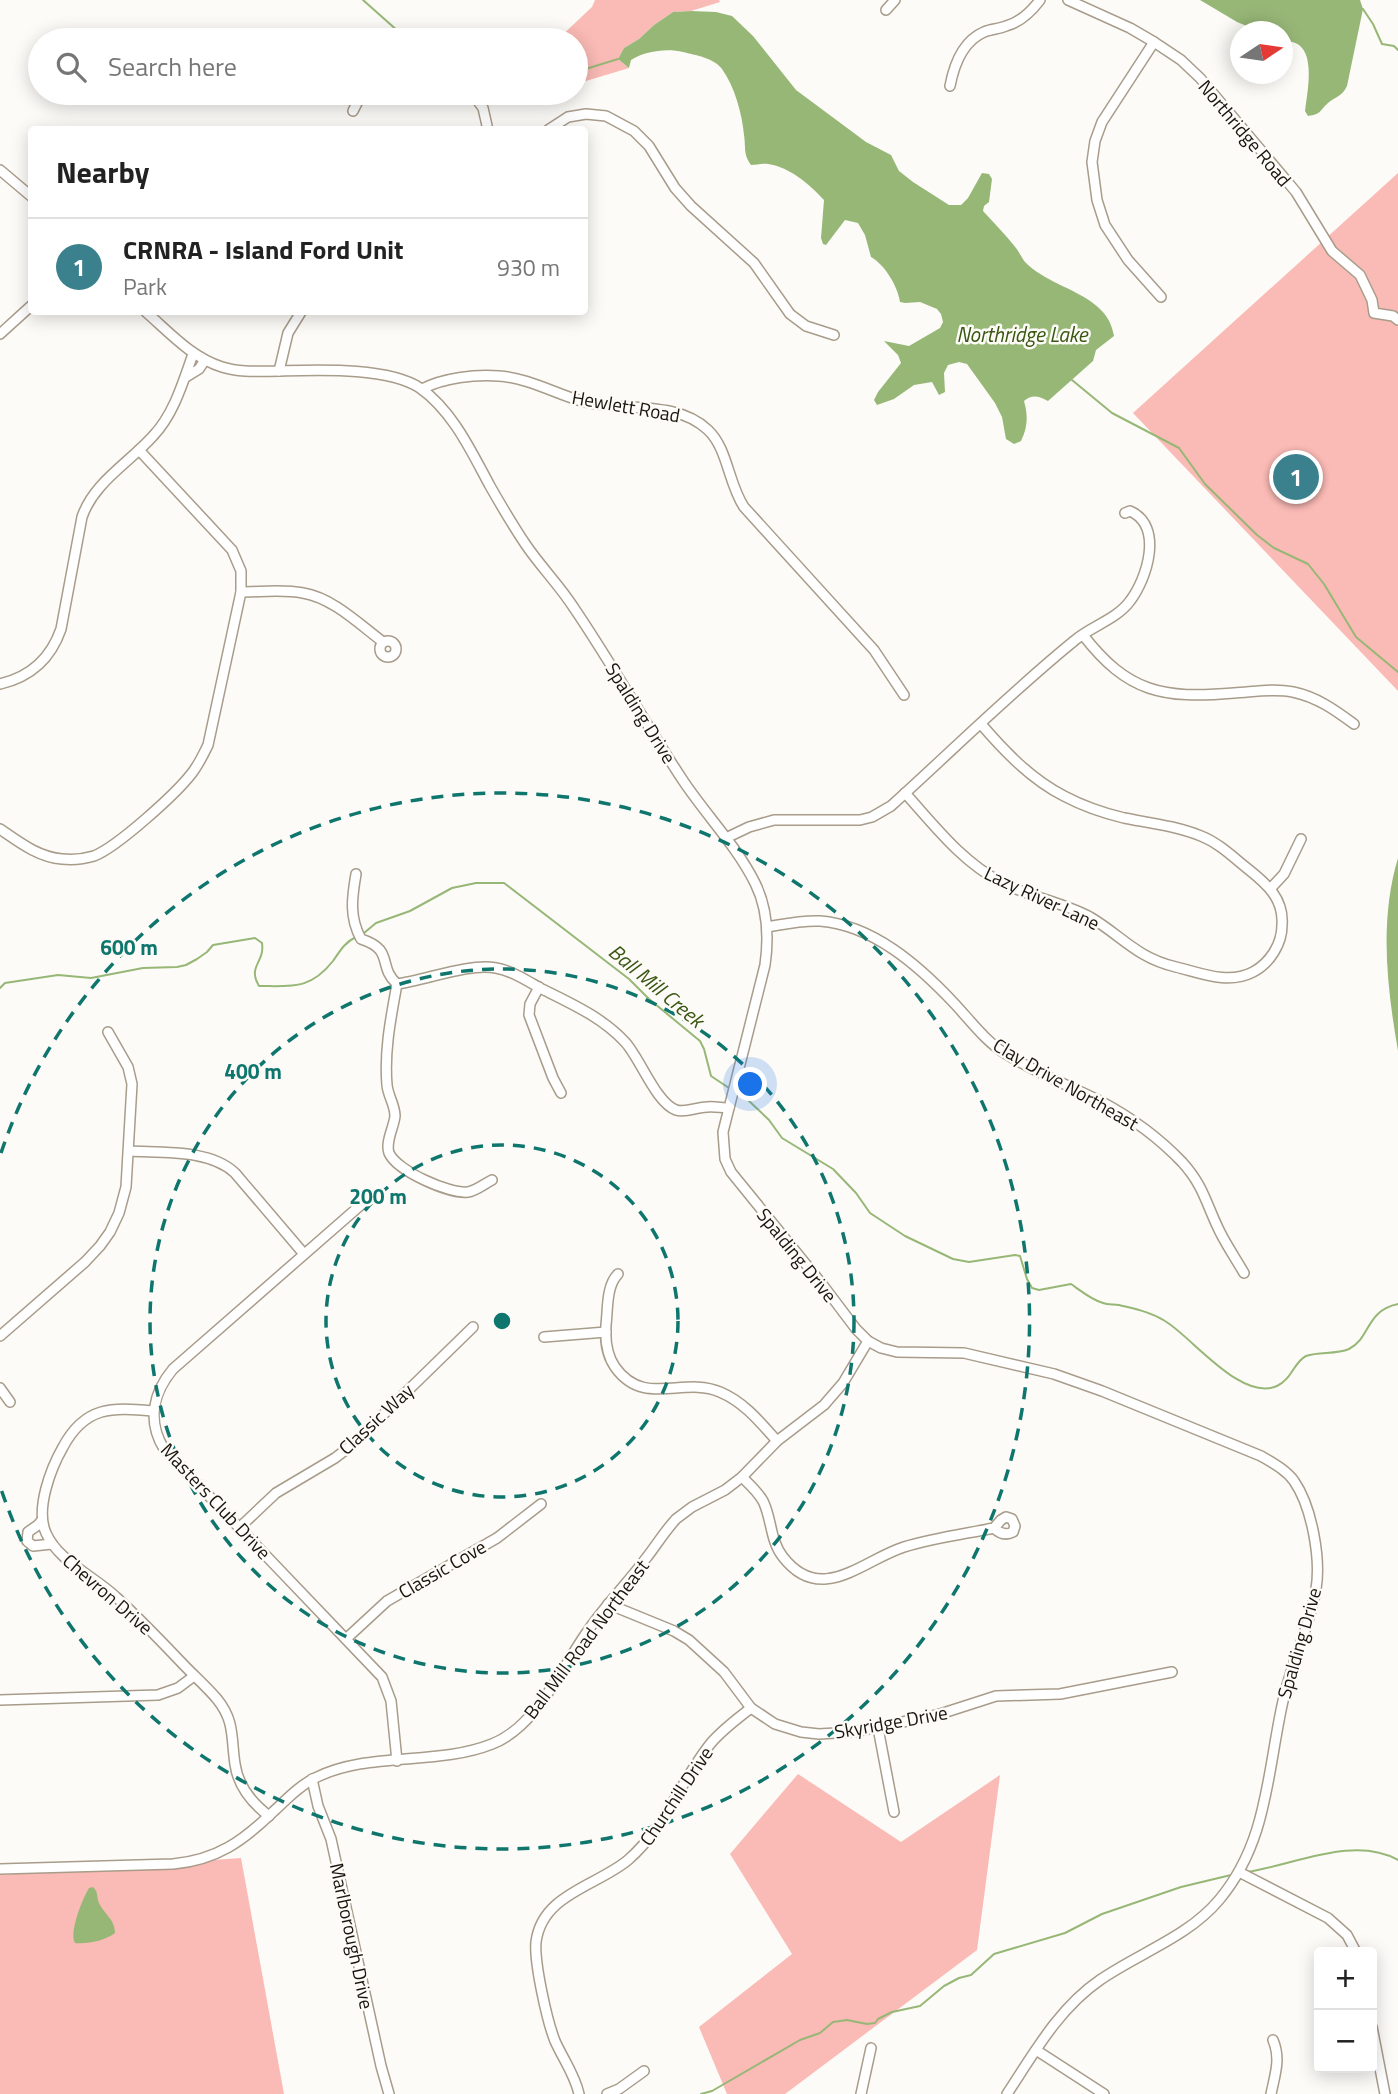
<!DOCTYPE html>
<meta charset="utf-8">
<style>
body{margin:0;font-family:"Titillium Web",sans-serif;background:#f6f6f6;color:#222}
.controls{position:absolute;right:21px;bottom:21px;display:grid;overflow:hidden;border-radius:7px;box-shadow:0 4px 18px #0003}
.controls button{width:63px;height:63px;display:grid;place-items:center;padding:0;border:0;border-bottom:2px solid #e0e0e0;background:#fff;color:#222;font:35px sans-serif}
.compass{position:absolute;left:1230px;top:21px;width:63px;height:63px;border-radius:50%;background:#fff;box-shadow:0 4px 18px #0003;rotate:77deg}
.you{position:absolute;left:751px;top:1085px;width:24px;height:24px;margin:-18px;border:5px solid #fff;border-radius:50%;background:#1a73e8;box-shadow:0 0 0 10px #1a73e833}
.badge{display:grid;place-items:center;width:46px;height:46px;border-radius:50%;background:#3b818d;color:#fff;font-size:23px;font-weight:700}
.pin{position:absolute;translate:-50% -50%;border:4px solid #fff;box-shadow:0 2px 7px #0006}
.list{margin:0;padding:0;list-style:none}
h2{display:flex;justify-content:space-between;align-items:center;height:91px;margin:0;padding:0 28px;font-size:30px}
h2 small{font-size:23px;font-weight:400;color:#767676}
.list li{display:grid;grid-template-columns:46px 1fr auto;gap:21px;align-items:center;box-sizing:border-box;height:98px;padding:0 28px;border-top:2px solid #e0e0e0}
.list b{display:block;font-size:26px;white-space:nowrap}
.list p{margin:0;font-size:23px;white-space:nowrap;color:#767676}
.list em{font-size:23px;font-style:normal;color:#767676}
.icon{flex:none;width:38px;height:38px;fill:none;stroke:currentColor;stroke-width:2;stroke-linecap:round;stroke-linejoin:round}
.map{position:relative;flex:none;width:1398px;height:2094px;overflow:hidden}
.search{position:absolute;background:#fff;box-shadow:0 4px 18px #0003;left:28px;top:28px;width:560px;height:77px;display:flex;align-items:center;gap:18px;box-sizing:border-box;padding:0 24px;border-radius:38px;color:#767676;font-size:26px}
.panel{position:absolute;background:#fff;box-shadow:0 4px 18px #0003;left:28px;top:126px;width:560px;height:189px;border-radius:7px}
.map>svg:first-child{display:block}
</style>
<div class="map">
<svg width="1398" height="2094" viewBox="0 0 1398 2094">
<rect width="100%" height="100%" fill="#fdfbf7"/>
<g fill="#fabab5">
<path d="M595 0H719L720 2 691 11 673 12 654 25 639 39 624 48 618 59 629 68 576 84V40H557L592 7Z"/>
<path d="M1398 173V691L1133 413Z"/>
<path d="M798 1774 901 1842 1000 1775 977 1950 785 2094H727L699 2027 792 1954 730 1854Z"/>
<path d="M241 1858 284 2094H0V1875Z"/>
</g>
<g fill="#97b777">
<path d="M1200 0H1360L1363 9 1347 86C1342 97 1336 96 1328 103 1319 111 1322 114 1308 116L1305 111C1307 94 1315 57 1299 45 1295 42 1287 41 1283 40L1282 32 1259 31 1237 22Z"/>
<path d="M691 11 716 12 732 16 753 36 796 90 866 142 891 155 899 171 913 182 949 205H961L968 198 982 173 989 174 992 179 989 202 984 206 983 211C994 223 1006 235 1016 248 1019 252 1022 258 1025 262 1052 290 1108 293 1114 336L1096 350 1093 361 1048 401C1039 396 1032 394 1024 401 1028 415 1028 427 1021 441L1014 444 1006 439 1002 417 995 403 967 364 959 362 948 365 944 373 945 392 939 395 932 382 914 385 894 399 877 405 874 400 878 392 901 363 898 355 884 341 909 346 940 328 943 322 941 314 937 309 920 302 905 303 900 302C898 286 884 264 871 257L865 235 858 223 845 220 826 245 823 244 821 238 824 200C810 185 790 167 768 164 763 163 756 165 751 165 743 154 746 148 744 135 742 114 735 87 722 69 714 58 695 55 683 52 667 48 645 51 631 60L629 68 618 59 624 48 639 39 654 25 673 12Z"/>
<path d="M1398 858V1051C1387 987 1379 921 1398 858Z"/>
<path d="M93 1887C99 1893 96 1896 99 1903 104 1914 115 1919 115 1933 104 1941 89 1944 75 1943 69 1932 82 1900 89 1888Z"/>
</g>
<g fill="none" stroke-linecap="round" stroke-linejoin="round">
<g stroke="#97b777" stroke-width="2">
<path d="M363 0 408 40"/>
<path d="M1363 9 1373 24 1382 44 1394 46 1398 50"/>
<path d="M576 72 618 59"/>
<path d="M1072 380 1112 413 1179 448 1205 484 1257 535 1274 548 1308 564 1324 584 1356 637 1398 672"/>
<path d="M364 933 376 923 410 911 452 888 476 883H504L629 979 649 999 700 1041 704 1049 711 1076 729 1088"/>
<path d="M0 988 5 983 58 975 91 978 143 968 177 967 186 965 197 959 207 952 213 945 255 938 262 943C265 963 247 966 259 986 292 986 310 990 333 961 340 951 345 942 356 937"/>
<path d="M736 1093 748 1100 769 1120 782 1138 833 1169 856 1193 870 1213 905 1236 953 1259 969 1262 1015 1255 1020 1256 1027 1279 1032 1288 1039 1290 1071 1284C1081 1291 1092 1300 1103 1303 1108 1305 1114 1304 1119 1305 1135 1309 1151 1312 1165 1321 1192 1337 1241 1402 1277 1386 1292 1379 1294 1362 1306 1356 1320 1351 1335 1355 1349 1349 1371 1338 1365 1311 1398 1304"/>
<path d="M1247 1872C1294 1865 1354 1835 1398 1860"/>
<path d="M701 2094 712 2091 800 2040 820 2033 833 2022 847 2020 867 2024 875 2023 878 2019 892 2012 920 2006 944 1986 959 1978 971 1975 994 1954 1065 1933 1102 1914 1181 1887 1231 1875"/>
</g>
<g stroke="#a89c8b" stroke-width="12">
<g id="minor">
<path d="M1068 0 1130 28 1154 42 1181 60 1200 78 1296 192 1332 251 1360 275 1372 300 1374 313 1393 316 1398 320"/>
<path d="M886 10 895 0"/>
<path d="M1154 42 1102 122 1095 141 1092 162 1097 200 1105 225 1128 260 1161 297"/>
<path d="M950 86C954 65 963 41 984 32 991 29 999 29 1006 26 1021 22 1031 12 1040 0"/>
<path d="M472 93 483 108 488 130"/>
<path d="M353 111 362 93"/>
<path d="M548 130 568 117 586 114 606 116 634 131 649 146 675 188 691 206 754 263 790 314 806 326 834 335"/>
<path d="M0 170 32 197"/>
<path d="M146 312C170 333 191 357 222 367 241 373 261 371 280 371 319 370 388 367 420 388 453 411 472 453 490 486 502 507 513 526 526 545 541 567 560 586 574 608 612 664 645 723 682 779 705 814 736 845 755 883 768 909 769 937 765 965L723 1132 725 1159 731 1172 822 1284 856 1329 868 1341 881 1348 897 1352 964 1353 1054 1374 1102 1391 1261 1456C1273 1463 1286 1470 1294 1481 1312 1507 1321 1559 1316 1589 1310 1627 1291 1663 1283 1701 1267 1772 1268 1842 1219 1900 1188 1937 1139 1953 1100 1980 1059 2008 1034 2053 1007 2094"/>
<path d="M0 334 32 305"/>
<path d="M279 371 288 333 301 312"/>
<path d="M186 377 199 369 205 360"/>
<path d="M422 389C443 378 475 374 499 376 528 378 554 393 581 401 622 412 675 399 708 430 728 449 728 483 744 507L874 650 904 695"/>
<path d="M241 592C261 592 283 589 303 593 333 598 359 624 383 642"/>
<path d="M1083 635C1128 693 1163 699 1234 693 1253 692 1273 688 1293 692 1317 697 1335 710 1354 724"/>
<circle cx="388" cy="649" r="8"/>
<path d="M0 684C30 677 51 658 61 629L82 517C94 482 129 463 153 436 174 414 183 382 193 354"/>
<path d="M905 793C934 825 962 862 1001 882 1029 897 1062 902 1090 917 1122 936 1137 958 1176 967 1201 973 1228 985 1253 972 1270 963 1282 944 1282 925 1284 899 1267 884 1248 869 1234 858 1219 843 1201 836 1176 826 1150 823 1124 818 1103 813 1083 806 1064 796 1031 779 1005 752 981 724"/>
<path d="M0 829C19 842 38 857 62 859 72 860 84 859 94 856 117 847 176 794 192 773 199 764 203 755 208 745L241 592V571L232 550 139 450"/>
<path d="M726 838 749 827 774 820H860L872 817 891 806C952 751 1010 693 1074 641 1091 626 1116 620 1130 601 1147 579 1164 526 1130 511L1125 513"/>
<path d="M356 874C352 897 349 917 361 939 395 950 377 966 397 984"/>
<path d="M1271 888 1284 874 1301 839"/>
<path d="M767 927C785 924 802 920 820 921 873 925 919 966 953 1002 970 1020 985 1041 1006 1054 1036 1073 1070 1086 1102 1102 1132 1118 1159 1138 1182 1162 1204 1186 1206 1204 1220 1232 1227 1246 1236 1259 1244 1273"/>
<path d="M397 984C427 980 468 963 496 968 512 971 526 980 540 988 570 1003 602 1017 625 1042 640 1058 656 1103 676 1110 686 1113 697 1107 707 1107 714 1106 722 1108 729 1108"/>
<path d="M397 984C391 1017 384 1051 387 1085 388 1096 395 1105 395 1116 394 1127 385 1142 389 1153 397 1171 449 1194 468 1192 476 1191 484 1184 492 1180"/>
<path d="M539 987 530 1004 529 1015 553 1078 561 1093"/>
<path d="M129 1151C162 1153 210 1149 235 1173L304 1254"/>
<path d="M363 1203 173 1369C153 1393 147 1421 164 1449L382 1677 391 1701 397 1761"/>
<path d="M618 1274C606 1286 608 1309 606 1325 605 1340 606 1354 615 1367 644 1408 683 1376 720 1392 744 1402 760 1422 777 1441"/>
<path d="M0 1336 85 1262 100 1246 110 1232 119 1213 126 1187 132 1084 128 1067 108 1032"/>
<path d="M544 1337 606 1332"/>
<path d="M0 1388 10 1402"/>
<path d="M153 1411C112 1407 85 1406 63 1447 51 1468 35 1509 46 1533 58 1561 94 1576 116 1597 138 1617 159 1639 180 1661 192 1674 206 1686 217 1699 235 1721 231 1738 235 1764 238 1786 252 1803 269 1816"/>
<path d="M742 1477C749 1484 758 1492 763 1501 772 1519 770 1541 783 1557 821 1606 863 1560 904 1547 933 1538 964 1534 994 1528L1001 1520 1006 1517 1012 1519 1015 1526 1013 1532C1005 1536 999 1533 994 1528"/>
<path d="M42 1520 38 1525 28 1532 27 1541 33 1546 52 1544"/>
<path d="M239 1528 276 1493 335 1458 352 1445 473 1327"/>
<path d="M608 1604 674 1631 689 1640 724 1672 751 1708 775 1724 801 1732 819 1734 853 1732 937 1715 996 1696 1060 1694 1172 1672"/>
<path d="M347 1638 387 1601 497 1538 541 1504"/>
<path d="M0 1700 158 1695 178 1688 194 1676"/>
<path d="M878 1728 894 1812"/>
<path d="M312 1779 318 1806 331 1839 381 2066 389 2094"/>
<path d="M0 1869 173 1864C217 1860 243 1841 274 1811 287 1799 299 1786 315 1778 368 1751 437 1766 492 1744 536 1727 561 1669 587 1632 605 1605 628 1583 647 1557 657 1544 665 1531 676 1519L692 1507 725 1490 742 1477 777 1441 824 1405 843 1383 868 1341"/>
<path d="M1239 1872 1328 1918 1347 1935 1356 1952"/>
<path d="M1372 2027 1385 2094"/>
<path d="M1036 2050 1104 2094"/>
<path d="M579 2094C575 2075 563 2059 555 2041 547 2021 534 1962 536 1942 542 1894 597 1886 628 1860 665 1828 681 1780 711 1743 723 1729 737 1719 751 1708"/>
<path d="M607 2094 619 2089 644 2071"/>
<path d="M861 2094 871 2048"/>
<path d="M1271 2094C1275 2074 1281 2059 1273 2040"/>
</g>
</g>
<use href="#minor" stroke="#fff" stroke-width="9"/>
</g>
<g fill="none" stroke="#0f766e" stroke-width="3.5" stroke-dasharray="12 9">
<circle cx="502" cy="1321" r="176"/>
<circle cx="502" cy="1321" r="352"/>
<path d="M1 1153A528 528 0 1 1 1 1489"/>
</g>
<g text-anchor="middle" stroke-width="5" stroke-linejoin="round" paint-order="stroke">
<g font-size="19" fill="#19140e" stroke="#fdfbf7">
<text transform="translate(1245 133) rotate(50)" y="7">Northridge Road</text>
<text transform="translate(626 406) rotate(10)" y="7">Hewlett Road</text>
<text transform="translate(641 713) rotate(58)" y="7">Spalding Drive</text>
<text transform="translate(1042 898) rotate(25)" y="7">Lazy River Lane</text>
<text transform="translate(1066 1084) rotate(30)" y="7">Clay Drive Northeast</text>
<text transform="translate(797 1255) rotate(51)" y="7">Spalding Drive</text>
<text transform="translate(376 1419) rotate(-43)" y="7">Classic Way</text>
<text transform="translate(216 1501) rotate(47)" y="7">Masters Club Drive</text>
<text transform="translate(442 1569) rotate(-30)" y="7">Classic Cove</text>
<text transform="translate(108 1594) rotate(41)" y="7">Chevron Drive</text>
<text transform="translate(586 1639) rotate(-53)" y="7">Ball Mill Road Northeast</text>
<text transform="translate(1299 1643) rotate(-74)" y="7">Spalding Drive</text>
<text transform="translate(891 1722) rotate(-10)" y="7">Skyridge Drive</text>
<text transform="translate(676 1796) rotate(-56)" y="7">Churchill Drive</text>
<text transform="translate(352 1936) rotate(78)" y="7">Marlborough Drive</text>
</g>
<g font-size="21" font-style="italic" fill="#395612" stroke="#fdfbf7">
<text x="1022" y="342">Northridge Lake</text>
<text transform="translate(656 986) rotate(40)" y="7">Ball Mill Creek</text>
</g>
</g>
<circle cx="502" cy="1321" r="10" fill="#0f766e" stroke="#fdfbf7" stroke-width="3.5"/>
<g font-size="21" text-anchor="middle" font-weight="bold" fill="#0f766e" stroke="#fdfbf7" stroke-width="5" stroke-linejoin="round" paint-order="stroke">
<text x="129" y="955">600 m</text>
<text x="253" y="1079">400 m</text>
<text x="378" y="1204">200 m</text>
</g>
</svg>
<div class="controls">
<button>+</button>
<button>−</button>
</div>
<svg class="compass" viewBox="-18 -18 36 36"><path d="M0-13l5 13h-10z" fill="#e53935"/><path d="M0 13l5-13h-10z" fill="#767676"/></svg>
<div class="you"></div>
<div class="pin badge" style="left:1296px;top:477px">1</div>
<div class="search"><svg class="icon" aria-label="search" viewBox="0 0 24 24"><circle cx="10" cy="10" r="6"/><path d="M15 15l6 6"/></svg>Search here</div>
<section class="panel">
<h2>Nearby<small></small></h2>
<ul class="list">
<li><span class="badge">1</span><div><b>CRNRA - Island Ford Unit</b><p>Park</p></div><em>930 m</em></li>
</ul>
</section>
</div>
